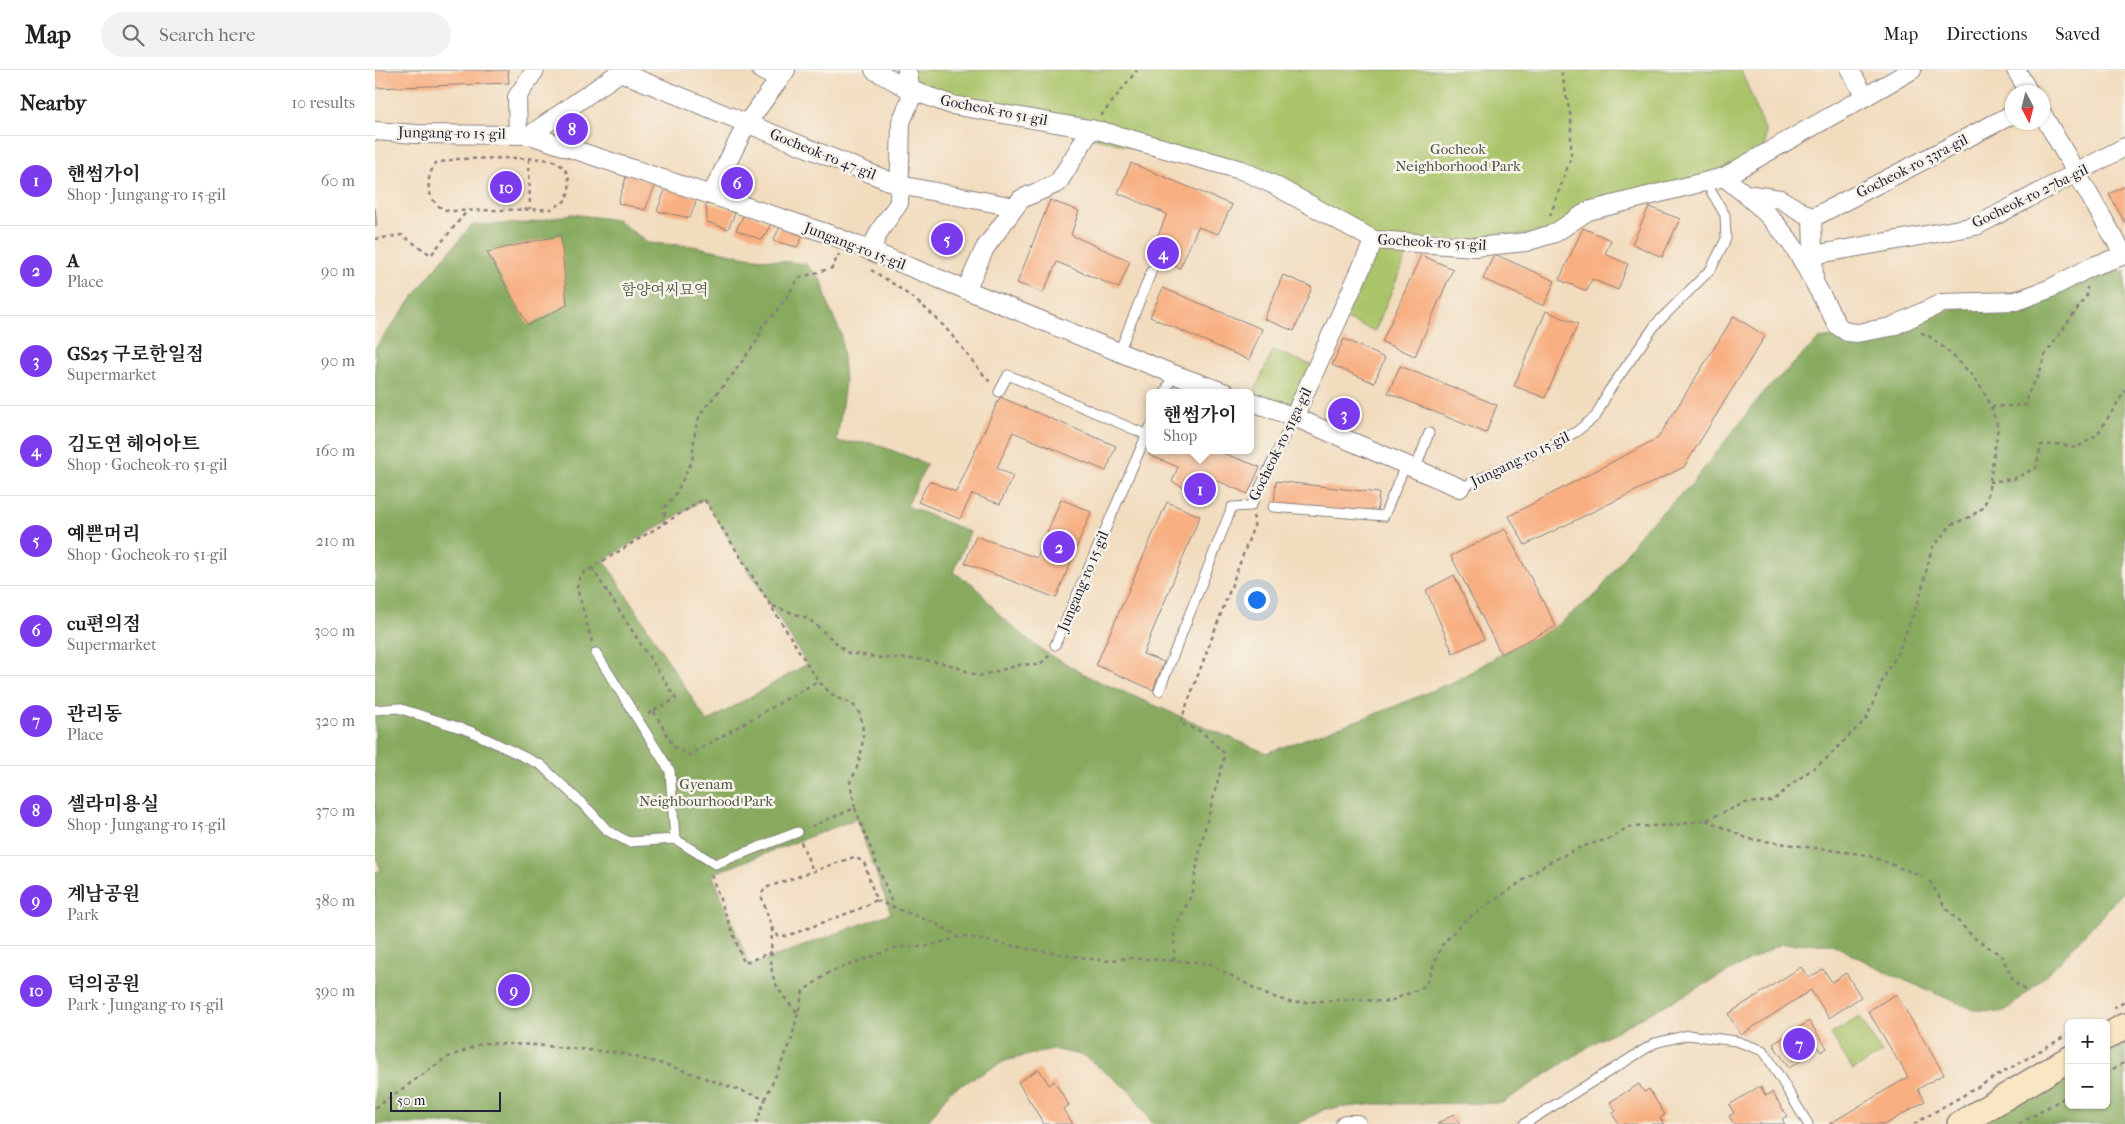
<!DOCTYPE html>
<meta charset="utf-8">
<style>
body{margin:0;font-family:"IM FELL French Canon","Noto Serif KR",serif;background:#f2f2f2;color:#202124}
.controls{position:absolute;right:15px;bottom:15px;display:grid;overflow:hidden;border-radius:8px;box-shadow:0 1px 4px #0004}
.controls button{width:45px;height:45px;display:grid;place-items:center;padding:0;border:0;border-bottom:1px solid #e0e0e0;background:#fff;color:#202124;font:25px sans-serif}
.compass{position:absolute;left:1630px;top:15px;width:45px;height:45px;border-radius:50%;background:#fff;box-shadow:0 1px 4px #0004;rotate:173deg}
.scale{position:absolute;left:15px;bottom:12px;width:111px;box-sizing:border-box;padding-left:5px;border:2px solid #22223b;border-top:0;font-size:14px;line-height:18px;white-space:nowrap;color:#22223b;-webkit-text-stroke:4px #f7f3e8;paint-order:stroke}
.you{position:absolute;left:881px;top:529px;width:18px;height:18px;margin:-12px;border:4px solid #fff;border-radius:50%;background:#1a73e8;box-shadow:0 0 0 8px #1a73e833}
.badge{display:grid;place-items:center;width:32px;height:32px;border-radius:50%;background:#7c3aed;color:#fff;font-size:16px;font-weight:700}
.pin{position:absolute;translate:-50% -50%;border:2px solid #fff;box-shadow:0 1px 5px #0006}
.popup{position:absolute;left:771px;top:319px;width:108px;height:65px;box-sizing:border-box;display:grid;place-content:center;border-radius:8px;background:#fff;filter:drop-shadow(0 1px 4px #0005);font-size:16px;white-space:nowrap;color:#757577}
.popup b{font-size:19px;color:#202124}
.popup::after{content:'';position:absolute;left:50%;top:100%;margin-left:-10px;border:10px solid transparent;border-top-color:#fff}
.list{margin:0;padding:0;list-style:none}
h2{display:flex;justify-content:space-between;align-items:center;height:65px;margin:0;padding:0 20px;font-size:21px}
h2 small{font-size:16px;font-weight:400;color:#757577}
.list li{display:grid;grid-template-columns:32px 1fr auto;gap:15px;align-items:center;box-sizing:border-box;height:90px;padding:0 20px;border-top:1px solid #e0e0e0}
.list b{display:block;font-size:19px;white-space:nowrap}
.list p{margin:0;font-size:16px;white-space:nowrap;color:#757577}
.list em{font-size:16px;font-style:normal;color:#757577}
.icon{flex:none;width:28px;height:28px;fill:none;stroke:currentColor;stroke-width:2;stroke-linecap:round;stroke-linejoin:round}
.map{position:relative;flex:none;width:1750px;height:1054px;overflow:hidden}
header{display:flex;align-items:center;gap:30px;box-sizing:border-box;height:70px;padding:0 25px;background:#fff;border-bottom:1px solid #e0e0e0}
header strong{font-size:24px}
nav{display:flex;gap:28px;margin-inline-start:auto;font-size:18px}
.search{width:350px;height:45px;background:#f2f2f2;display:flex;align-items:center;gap:12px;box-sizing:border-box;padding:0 18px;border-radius:28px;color:#757577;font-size:19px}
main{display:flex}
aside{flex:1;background:#fff}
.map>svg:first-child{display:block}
</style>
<header>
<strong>Map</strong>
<div class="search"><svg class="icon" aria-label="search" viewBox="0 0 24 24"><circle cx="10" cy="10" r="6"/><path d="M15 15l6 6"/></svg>Search here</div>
<nav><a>Map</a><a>Directions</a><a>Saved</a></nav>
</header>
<main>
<aside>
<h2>Nearby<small>10 results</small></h2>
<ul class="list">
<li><span class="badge">1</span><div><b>핸썸가이</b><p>Shop · Jungang-ro 15-gil</p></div><em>60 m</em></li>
<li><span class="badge">2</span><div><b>A</b><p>Place</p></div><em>90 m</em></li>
<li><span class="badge">3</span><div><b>GS25 구로한일점</b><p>Supermarket</p></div><em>90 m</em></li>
<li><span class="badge">4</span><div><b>김도연 헤어아트</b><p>Shop · Gocheok-ro 51-gil</p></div><em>160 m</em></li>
<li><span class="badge">5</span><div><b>예쁜머리</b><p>Shop · Gocheok-ro 51-gil</p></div><em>210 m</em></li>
<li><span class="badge">6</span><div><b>cu편의점</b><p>Supermarket</p></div><em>300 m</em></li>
<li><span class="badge">7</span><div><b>관리동</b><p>Place</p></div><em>320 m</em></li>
<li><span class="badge">8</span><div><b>셀라미용실</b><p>Shop · Jungang-ro 15-gil</p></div><em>370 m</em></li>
<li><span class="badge">9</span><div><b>계남공원</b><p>Park</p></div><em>380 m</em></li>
<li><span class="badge">10</span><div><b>덕의공원</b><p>Park · Jungang-ro 15-gil</p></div><em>390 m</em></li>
</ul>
</aside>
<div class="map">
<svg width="1750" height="1054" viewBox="0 0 1750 1054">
<rect width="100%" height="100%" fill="#f7f3e8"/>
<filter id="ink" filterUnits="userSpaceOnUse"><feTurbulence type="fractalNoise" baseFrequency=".02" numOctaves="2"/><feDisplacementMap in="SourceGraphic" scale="10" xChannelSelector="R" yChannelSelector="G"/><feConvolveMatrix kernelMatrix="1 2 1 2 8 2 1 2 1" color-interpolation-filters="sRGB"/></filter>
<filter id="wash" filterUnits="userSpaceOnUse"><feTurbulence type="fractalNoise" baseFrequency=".0096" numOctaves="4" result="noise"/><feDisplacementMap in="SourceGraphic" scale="20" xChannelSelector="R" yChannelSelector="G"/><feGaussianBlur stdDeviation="1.12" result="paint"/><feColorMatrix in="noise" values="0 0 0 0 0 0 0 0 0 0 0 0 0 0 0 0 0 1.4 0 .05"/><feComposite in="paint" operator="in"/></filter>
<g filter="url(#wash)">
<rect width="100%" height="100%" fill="#f2dcbe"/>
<g fill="#aac46a" stroke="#667352">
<path d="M532 0H1366L1391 62 1389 85 1180 163 1037 173 1000 261 964 246 999 170 897 114 536 20Z"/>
<path d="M898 280 941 297 919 347 875 331Z"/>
<path d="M1485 947 1507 983 1478 1000 1456 964Z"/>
</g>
<g fill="#87aa5e" stroke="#54664c" fill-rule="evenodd">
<path d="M197 144 242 150 273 173 318 176 372 187 431 194 447 211 454 238 466 263 470 312 462 372 498 373 552 394 532 436 595 462 578 502 599 515 626 547 665 579 716 608 891 683 1011 640 1082 610 1126 584 1181 556 1223 523 1267 461 1316 415 1387 324 1444 269 1529 257 1569 241 1720 201H1750V820L1688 888 1653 922 1627 943 1597 939 1513 903 1455 873 1406 874 1224 970 1127 1033 1002 1034 950 1039 923 1054H778L756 1022 710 986 677 979 630 991 575 1021 551 1054H0V803L6 800 0 785V278L58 201 97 155 153 153ZM329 429 432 594 332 652 229 490ZM481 749 516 843 375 896 337 804Z"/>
<path d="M1750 956V1054H1585L1694 989V1035H1731V967Z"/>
</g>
<g id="blocks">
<g fill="#f8af81">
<path d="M0 0H133L134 13 0 18Z"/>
<path d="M756 93 857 135 843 164 823 157 805 198 774 187 792 144 743 123Z"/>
<path d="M252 104 281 114 270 140 243 133Z"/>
<path d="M292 115 322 128 315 148 282 141Z"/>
<path d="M1750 116V153L1734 124Z"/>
<path d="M675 130 704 141 696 165 755 191 744 218 682 192 668 223 642 213Z"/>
<path d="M331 132 361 141 353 159 332 152Z"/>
<path d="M1274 137 1305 149 1287 187 1257 174Z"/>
<path d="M0 138 2 156H0Z"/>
<path d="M370 142 396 154 387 170 361 160Z"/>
<path d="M405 157 428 166 422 177 398 171Z"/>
<path d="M1208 158 1236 170 1230 184 1253 194 1243 220 1217 209 1212 221 1184 210Z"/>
<path d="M186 165 192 235 153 255 112 182Z"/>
<path d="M1119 184 1180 211 1169 236 1108 209Z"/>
<path d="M1046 185 1078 199 1040 286 1007 272Z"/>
<path d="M908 205 937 217 919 261 889 249Z"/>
<path d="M788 218 887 259 874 290 775 247Z"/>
<path d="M1171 241 1203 254 1170 328 1139 316Z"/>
<path d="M1359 246 1390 266 1309 397 1150 475 1134 446 1283 368Z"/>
<path d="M969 269 1010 288 999 313 957 295Z"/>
<path d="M1025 296 1122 335 1111 363 1013 323Z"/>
<path d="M625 327 741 376 731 401 638 362 622 398 638 406 625 434 597 424 585 449 543 432 554 411 581 422Z"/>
<path d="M776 380H840L885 397 873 424 834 407 826 424 797 412 803 397 774 385Z"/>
<path d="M901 411 1004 423 1002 443 899 434Z"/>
<path d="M686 429 716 442 681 528 590 493 601 466 662 488Z"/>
<path d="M792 432 825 446 768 584 789 592 778 620 721 595Z"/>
<path d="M1130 459 1181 556 1126 584 1076 486Z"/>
<path d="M1079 505 1109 569 1078 583 1051 520Z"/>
<path d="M1426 897 1434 908 1448 899 1457 912 1471 903 1486 927 1454 948 1436 920 1366 965 1353 944Z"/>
<path d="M1521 924 1569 1004 1543 1019 1550 1031 1511 1054H1454L1533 1007 1493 941Z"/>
<path d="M1434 951 1452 978 1446 982 1441 975 1435 979 1438 983 1414 998 1398 974Z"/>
<path d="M664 999 674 1015 679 1011 694 1035 688 1039 698 1054H669L643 1012Z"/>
<path d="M1264 1014 1269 1022 1274 1019 1290 1045 1285 1048 1289 1054H1244L1237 1044 1241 1041 1235 1032Z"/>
<path d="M1385 1016 1391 1026 1397 1022 1412 1046 1407 1049 1410 1054H1359L1354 1046 1359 1043 1354 1035Z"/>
<path d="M1079 1044 1085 1054H1062Z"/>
</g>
</g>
</g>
<g filter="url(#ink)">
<use href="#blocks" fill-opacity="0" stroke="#8a7f7c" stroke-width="1"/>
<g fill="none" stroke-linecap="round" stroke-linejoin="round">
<g stroke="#8a7f7c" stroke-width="11">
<g id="lane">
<path d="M744 282 777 200"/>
<path d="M624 322 633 305 772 365"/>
<path d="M790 323 798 304"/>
<path d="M1040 400 1054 363"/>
<path d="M1085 418 1174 376 1201 362 1221 346 1233 322 1281 254 1336 199 1351 169 1350 145 1330 111"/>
<path d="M898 437 1009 446 1030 396"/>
<path d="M680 575 775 357"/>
<path d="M221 583 295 701 300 769"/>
<path d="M784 621 857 437 876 436 919 347"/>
<path d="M0 640 23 638 95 661 166 695 215 741 233 761 254 772 300 769 340 794 423 762"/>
<path d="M1149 1054 1280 973 1313 965 1361 971 1389 981 1433 1054"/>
</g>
</g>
<g stroke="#8a7f7c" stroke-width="20">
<g id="street">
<path d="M386 0 405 9"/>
<path d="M499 0 536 20 577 35 726 61 866 100 897 114 999 170 1100 177 1151 172 1180 163 1213 141 1349 107 1537 0"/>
<path d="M1475 0 1490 27"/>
<path d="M1641 0 1654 22"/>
<path d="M245 2 524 115 640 137"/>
<path d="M1668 45 1749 185"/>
<path d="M0 61 41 64 155 65 454 164 798 304 851 323"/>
<path d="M143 65 142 27 160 0"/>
<path d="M155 65 248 0"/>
<path d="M1349 107 1370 124 1405 129 1437 148 1439 212 1463 256 1472 262 1482 263 1516 257 1567 233 1641 231 1674 219 1718 196 1750 185"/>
<path d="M1370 124C1398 147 1420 174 1436 207"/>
<path d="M336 125 372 53 411 0"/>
<path d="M1437 148 1638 44"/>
<path d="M495 181 505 160 524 133 526 52 535 31 536 20 532 0"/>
<path d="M1438 185 1601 156 1750 77"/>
<path d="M591 220 610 178 646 129 683 113 716 59"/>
<path d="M875 331 919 347 1085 418"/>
<path d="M919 347 999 170"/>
<path d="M970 1054H982"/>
</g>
</g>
<g stroke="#8a7f7c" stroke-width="28">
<g id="secondary">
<path d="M1731 967 1750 956"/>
<path d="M1585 1054 1694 989"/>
</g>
</g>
<g stroke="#8a7f7c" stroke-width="2.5" stroke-dasharray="4 4" stroke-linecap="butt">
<path d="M726 46 762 0"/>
<path d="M81 89C98 89 167 86 179 91 196 99 197 115 191 130L177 139 74 141C52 135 48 110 61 93Z"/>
<path d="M154 89 155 139"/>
<path d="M1175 146 1196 87V48L1186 0"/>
<path d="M0 169 27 165 56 185 92 141"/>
<path d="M496 200C521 214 556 240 574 262 589 279 601 297 616 313"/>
<path d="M1616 337 1651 335 1652 325 1664 305 1670 285 1712 225V217"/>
<path d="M1614 412 1638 409 1661 398 1666 375 1686 374 1701 378 1722 365 1750 321"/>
<path d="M289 454 290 437 300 425 317 391 320 360 325 344 358 304 383 269 387 256 402 241 424 208 457 198 464 184"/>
<path d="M217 498 301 629 279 640"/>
<path d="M398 536 434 549 473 583 507 588 542 589 573 594 604 606 648 594 664 595 676 584"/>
<path d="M217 572 202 518 205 505 329 429 443 611C449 616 454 623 461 627 466 630 474 632 478 635 496 650 486 696 475 712L480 738 432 758"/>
<path d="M273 644 278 640 299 677 314 685 443 611"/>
<path d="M480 738 519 838"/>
<path d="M1331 750 1374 769 1492 785 1547 806"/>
<path d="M426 772 438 801"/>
<path d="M336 805 369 893 397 882"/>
<path d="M1555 811 1570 837 1598 867 1627 886 1639 912 1653 922"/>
<path d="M501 830 489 837 412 866H403L397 858 386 825 390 818 479 787 489 792 501 830C528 843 560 849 583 867"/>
<path d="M397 858C396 901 391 909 422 942"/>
<path d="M799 891V860L816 826 827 770 850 684 827 662 805 653 880 453 878 446"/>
<path d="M1738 938 1750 932"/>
<path d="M1714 953 1721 949"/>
<path d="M1731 1003 1750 992"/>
<path d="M0 1038 71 988 108 973 160 975 245 983 295 996 390 1029 416 972 428 921 455 902 523 877H549L588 866 654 879 730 891 755 888 833 893 892 925 918 933 978 929 1013 932 1047 918 1052 912 1067 875 1088 852 1173 793 1206 777 1236 768 1253 757 1301 755 1331 750 1370 733 1398 731 1417 714 1452 688 1491 649 1511 603 1521 587 1544 530 1557 478 1577 454 1595 447 1609 437 1613 424 1623 357 1616 337 1609 322 1598 306 1572 280 1551 264 1542 262"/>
<path d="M381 1054 390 1029"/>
<path d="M1539 1054 1694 964"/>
<path d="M1644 1054 1694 1025"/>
</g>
<use href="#lane" stroke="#fff" stroke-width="9"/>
<use href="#street" stroke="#fff" stroke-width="18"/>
<use href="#secondary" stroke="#f9e7c3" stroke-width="25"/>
</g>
</g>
<g text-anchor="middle" stroke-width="5" stroke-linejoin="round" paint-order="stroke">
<g font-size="15" fill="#22223b" stroke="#f7f3e8">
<text transform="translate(619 40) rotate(11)" y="5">Gocheok-ro 51-gil</text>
<text transform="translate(77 63) rotate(1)" y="5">Jungang-ro 15-gil</text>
<text transform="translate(448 84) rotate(22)" y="5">Gocheok-ro 47-gil</text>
<text transform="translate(1537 96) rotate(-27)" y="5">Gocheok-ro 33ra-gil</text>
<text transform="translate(1655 126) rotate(-26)" y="5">Gocheok-ro 27ba-gil</text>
<text transform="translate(1057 172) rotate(3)" y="5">Gocheok-ro 51-gil</text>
<text transform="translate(480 176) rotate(21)" y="5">Jungang-ro 15-gil</text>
<text transform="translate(905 374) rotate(-64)" y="5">Gocheok-ro 51ga-gil</text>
<text transform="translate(1145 389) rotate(-26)" y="5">Jungang-ro 15-gil</text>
<text transform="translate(708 511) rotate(-67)" y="5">Jungang-ro 15-gil</text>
</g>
<g font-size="15" fill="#4b5349" stroke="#f7f3e8">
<text x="1083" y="84">Gocheok<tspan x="1083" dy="17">Neighborhood Park</tspan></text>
<text x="290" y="225">함양여씨묘역</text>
<text x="331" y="719">Gyenam<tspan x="331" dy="17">Neighbourhood Park</tspan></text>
</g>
</g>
</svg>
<div class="controls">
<button>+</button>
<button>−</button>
</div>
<svg class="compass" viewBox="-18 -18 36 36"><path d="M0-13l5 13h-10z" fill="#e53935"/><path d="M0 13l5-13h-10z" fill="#757577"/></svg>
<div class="scale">50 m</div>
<div class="you"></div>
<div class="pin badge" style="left:825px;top:419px">1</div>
<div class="popup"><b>핸썸가이</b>Shop</div>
<div class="pin badge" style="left:684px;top:477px">2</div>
<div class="pin badge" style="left:969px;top:344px">3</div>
<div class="pin badge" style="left:788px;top:183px">4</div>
<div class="pin badge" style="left:572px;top:169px">5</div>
<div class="pin badge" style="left:362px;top:113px">6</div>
<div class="pin badge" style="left:1424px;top:974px">7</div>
<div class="pin badge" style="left:197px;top:59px">8</div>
<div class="pin badge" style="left:139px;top:920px">9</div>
<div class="pin badge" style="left:131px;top:117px">10</div>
</div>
</main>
